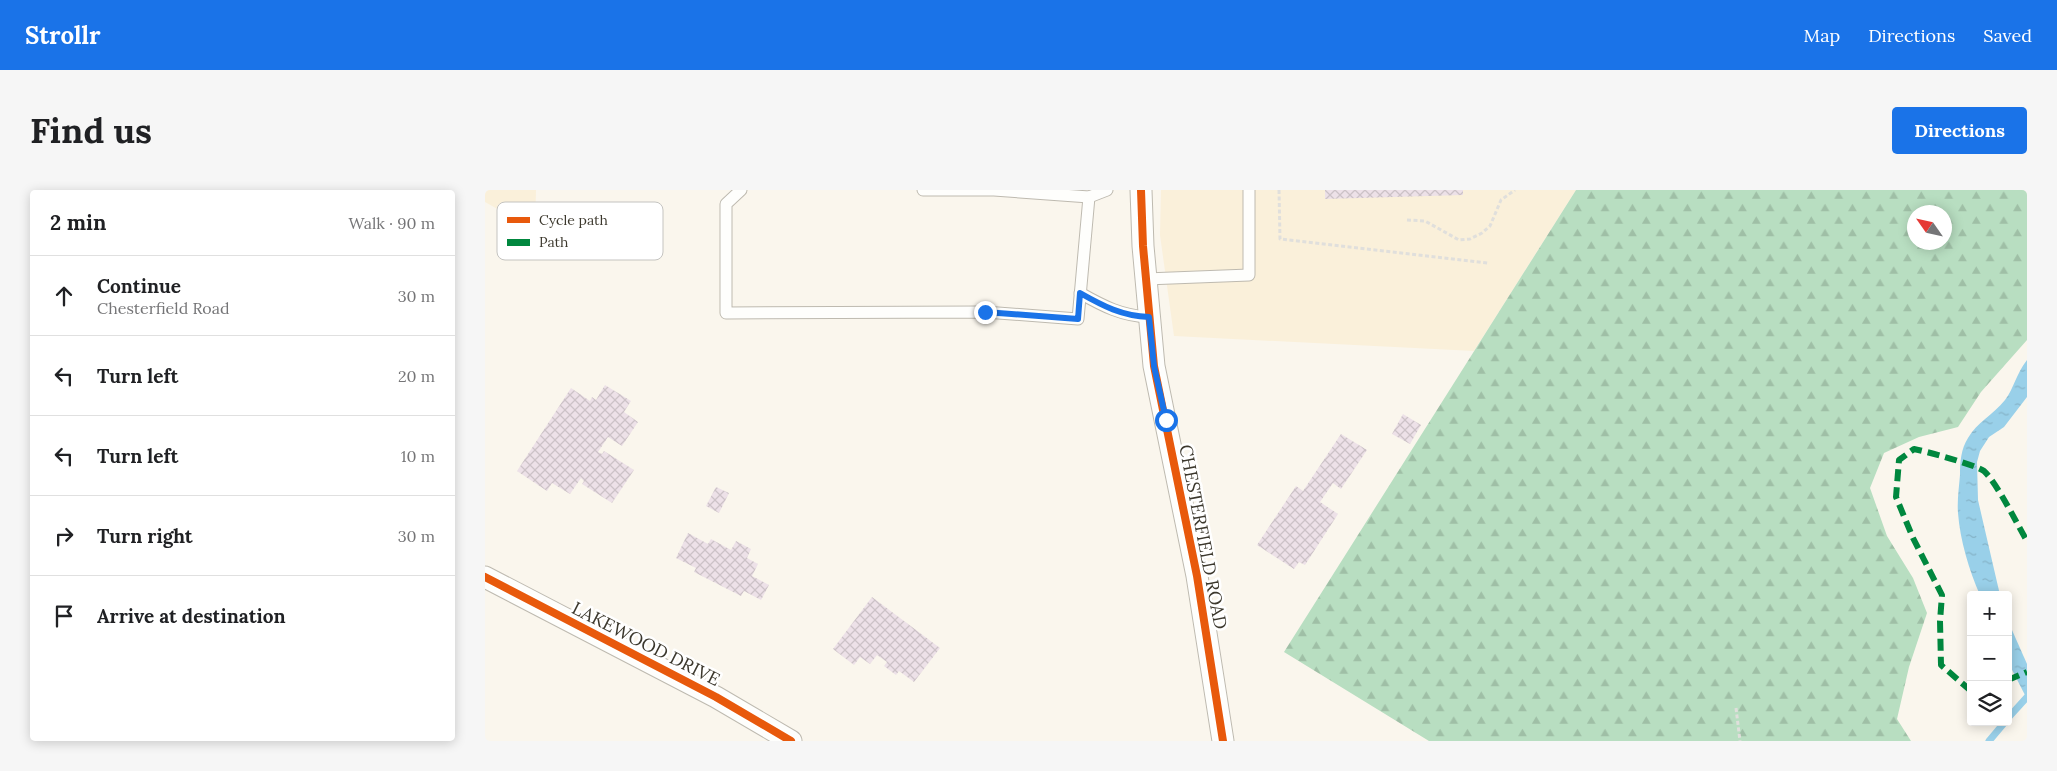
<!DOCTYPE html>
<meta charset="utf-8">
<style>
body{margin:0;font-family:Lora,serif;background:#f6f6f6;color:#202124}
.controls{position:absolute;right:15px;bottom:15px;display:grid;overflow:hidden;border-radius:5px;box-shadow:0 2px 12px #0003}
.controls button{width:45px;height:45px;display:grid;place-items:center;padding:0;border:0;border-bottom:1px solid #e0e0e0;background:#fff;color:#202124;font:25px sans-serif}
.compass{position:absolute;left:1422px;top:15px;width:45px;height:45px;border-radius:50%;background:#fff;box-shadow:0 2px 12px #0003;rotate:304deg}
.stop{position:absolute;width:15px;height:15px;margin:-11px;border:4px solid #1a73e8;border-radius:50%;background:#fff}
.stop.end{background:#1a73e8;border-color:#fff;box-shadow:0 1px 5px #0008}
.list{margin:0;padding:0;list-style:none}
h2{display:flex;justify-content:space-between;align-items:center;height:65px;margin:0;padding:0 20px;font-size:21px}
h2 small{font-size:16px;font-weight:400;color:#757577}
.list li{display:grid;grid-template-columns:32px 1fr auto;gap:15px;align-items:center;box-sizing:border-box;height:80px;padding:0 20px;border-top:1px solid #e0e0e0}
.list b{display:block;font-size:19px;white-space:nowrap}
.list p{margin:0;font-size:16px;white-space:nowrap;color:#757577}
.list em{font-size:16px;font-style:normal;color:#757577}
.icon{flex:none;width:28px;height:28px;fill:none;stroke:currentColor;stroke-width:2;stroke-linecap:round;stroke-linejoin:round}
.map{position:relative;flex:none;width:1542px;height:551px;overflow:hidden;border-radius:5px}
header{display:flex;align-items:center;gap:30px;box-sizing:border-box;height:70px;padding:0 25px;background:#1a73e8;color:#fff}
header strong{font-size:24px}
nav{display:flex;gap:28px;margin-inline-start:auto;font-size:18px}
.intro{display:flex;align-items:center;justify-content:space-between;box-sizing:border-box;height:120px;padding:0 30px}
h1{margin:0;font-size:35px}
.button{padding:12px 22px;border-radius:5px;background:#1a73e8;color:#fff;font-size:18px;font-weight:700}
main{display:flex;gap:30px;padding:0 30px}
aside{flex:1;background:#fff;border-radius:5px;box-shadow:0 2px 12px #0003}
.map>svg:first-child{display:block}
</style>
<header>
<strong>Strollr</strong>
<nav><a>Map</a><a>Directions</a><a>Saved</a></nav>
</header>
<div class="intro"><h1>Find us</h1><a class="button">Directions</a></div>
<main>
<aside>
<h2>2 min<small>Walk · 90 m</small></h2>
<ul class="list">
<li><svg class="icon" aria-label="ahead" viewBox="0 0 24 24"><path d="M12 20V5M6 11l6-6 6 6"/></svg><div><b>Continue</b><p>Chesterfield Road</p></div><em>30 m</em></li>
<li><svg class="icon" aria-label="left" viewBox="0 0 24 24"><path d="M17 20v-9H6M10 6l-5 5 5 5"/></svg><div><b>Turn left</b></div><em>20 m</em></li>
<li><svg class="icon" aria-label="left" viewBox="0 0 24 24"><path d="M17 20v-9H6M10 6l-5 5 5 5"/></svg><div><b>Turn left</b></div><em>10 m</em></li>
<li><svg class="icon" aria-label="right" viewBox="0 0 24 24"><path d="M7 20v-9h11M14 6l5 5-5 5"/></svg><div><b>Turn right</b></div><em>30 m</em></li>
<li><svg class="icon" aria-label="arrive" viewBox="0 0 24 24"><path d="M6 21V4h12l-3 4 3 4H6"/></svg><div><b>Arrive at destination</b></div></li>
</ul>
</aside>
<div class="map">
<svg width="1542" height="551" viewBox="0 0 1542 551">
<defs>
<pattern id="forest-firs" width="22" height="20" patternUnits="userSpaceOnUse" patternTransform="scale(1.25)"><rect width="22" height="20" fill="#b8dec1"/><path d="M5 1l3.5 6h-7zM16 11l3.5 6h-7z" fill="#9fbfa6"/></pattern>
<pattern id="water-ripples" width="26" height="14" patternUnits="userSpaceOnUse" patternTransform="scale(1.25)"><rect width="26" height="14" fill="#99d0e9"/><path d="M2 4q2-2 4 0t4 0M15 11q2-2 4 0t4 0" fill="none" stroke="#85b3c8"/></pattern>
<pattern id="building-cross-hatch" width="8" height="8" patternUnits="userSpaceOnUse" patternTransform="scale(1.25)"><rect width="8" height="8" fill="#ede1e8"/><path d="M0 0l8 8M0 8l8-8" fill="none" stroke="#ccc2c7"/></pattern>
</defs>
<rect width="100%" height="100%" fill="#faf6ed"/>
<g fill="#faf0da">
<path d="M0 0H51L50 40 0 12Z"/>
<path d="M676 0H1091L989 161 689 146 675 45Z"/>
</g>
<path fill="url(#forest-firs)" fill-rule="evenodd" d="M1091 0H1542V150L1496 202 1473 237 1434 247 1399 263 1385 298 1402 346 1428 388 1442 423 1424 477 1412 529 1426 551H944L799 462ZM1430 22H1460V52H1430Z"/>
<g fill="url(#water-ripples)">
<path d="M1542 170V207L1519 237 1504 247 1495 261 1492 272 1493 310 1515 405H1495C1484 380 1475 350 1473 323 1472 311 1474 297 1475 285 1475 272 1476 259 1483 248 1492 232 1508 225 1520 210 1529 198 1531 184 1542 170Z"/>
<path d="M1523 431 1542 474V509L1523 472Z"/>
</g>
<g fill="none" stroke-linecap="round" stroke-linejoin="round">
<g stroke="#99d0e9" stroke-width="7">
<path d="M1523 528 1542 507"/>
<path d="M1504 551 1520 532"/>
</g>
</g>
<g fill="url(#building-cross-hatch)">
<path d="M840 0H978V5L840 9Z"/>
<path d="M120 195 146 211 139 222 153 232 137 256 123 247 113 262 117 264 119 261 149 280 127 313 97 294 99 291 96 288 85 304 67 293 62 301 32 281 86 198 105 211 107 207 111 210Z"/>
<path d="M918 224 936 235 925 254 907 244Z"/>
<path d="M856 244 882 260 856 299 848 293 835 312 853 324 820 375 814 372 809 379 772 355 811 296 818 301Z"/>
<path d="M231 297 244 303 234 323 221 316Z"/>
<path d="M203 343 223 354 226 349 246 360 251 351 266 359 262 368 273 374 267 386 284 395 276 410 259 401 256 406 209 382 211 378 191 368Z"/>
<path d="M387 407 455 458 429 492 414 481 411 485 399 476 402 472 392 465 385 474 375 467 369 475 348 459Z"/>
</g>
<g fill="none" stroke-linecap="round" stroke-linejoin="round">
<g stroke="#bebab0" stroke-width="13">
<g id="service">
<path d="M256 0 241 14V123L500 122 593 129 604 7"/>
<path d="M438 0H509L604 7 622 0"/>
<path d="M661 89 764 85V0"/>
<path d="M595 103C618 116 637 126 664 127"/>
</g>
</g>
<g stroke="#bebab0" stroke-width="23">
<g id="minor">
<path d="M656 0 658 56 669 176 712 386 738 551"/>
<path d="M0 387 231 507 306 551"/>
</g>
</g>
<g stroke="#e0dfdc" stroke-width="3" stroke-dasharray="4 2.5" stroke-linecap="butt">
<path d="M794 0 795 49 1003 73"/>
<path d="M922 30 940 31 974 50 985 49 997 43 1005 36 1016 10 1030 0"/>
<path d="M1251 518 1255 551"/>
</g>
<use href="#service" stroke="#fefefc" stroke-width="11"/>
<use href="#minor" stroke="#fefefc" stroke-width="21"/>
<g stroke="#00873e" stroke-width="6" stroke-dasharray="12 6" stroke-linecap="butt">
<path d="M1523 490 1542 482"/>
<path d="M1486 501 1456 475 1455 431 1457 405 1428 348 1411 307 1414 270 1429 259C1440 261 1491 275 1499 281 1512 293 1532 334 1542 351"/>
</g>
<g stroke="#fff" stroke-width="11">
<g id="cycleway">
<path d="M656 0 658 56 669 176 712 386 738 551"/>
<path d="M0 387 231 507 306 551"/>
</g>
</g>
<use href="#cycleway" stroke="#e8590c" stroke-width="8"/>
</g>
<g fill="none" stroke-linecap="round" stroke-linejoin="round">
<path stroke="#1a73e8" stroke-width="6" d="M500 122 593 129 595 103C618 116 637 126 664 127L669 176 681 230"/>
</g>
<g text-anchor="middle" stroke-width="5" stroke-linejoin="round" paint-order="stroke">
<g font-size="18" fill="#3c382d" stroke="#fff">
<text transform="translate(718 347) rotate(79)" y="6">CHESTERFIELD ROAD</text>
<text transform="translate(161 454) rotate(27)" y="6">LAKEWOOD DRIVE</text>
</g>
</g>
<rect x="12" y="12" width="166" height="58" rx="8" fill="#fff" stroke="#c4c3c0" stroke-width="1"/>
<rect x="22" y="27" width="23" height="6" fill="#e8590c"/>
<rect x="22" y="49" width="23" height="7" fill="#00873e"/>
<g font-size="14" fill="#3c382d">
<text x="54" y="35">Cycle path</text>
<text x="54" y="57">Path</text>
</g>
</svg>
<div class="controls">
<button>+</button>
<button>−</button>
<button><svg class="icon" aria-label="layers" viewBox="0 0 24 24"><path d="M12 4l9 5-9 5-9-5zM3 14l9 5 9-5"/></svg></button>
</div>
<svg class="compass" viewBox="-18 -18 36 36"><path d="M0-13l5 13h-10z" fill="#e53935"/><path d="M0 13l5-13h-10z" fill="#757577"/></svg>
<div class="stop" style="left:681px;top:230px"></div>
<div class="stop end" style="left:500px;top:122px"></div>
</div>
</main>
